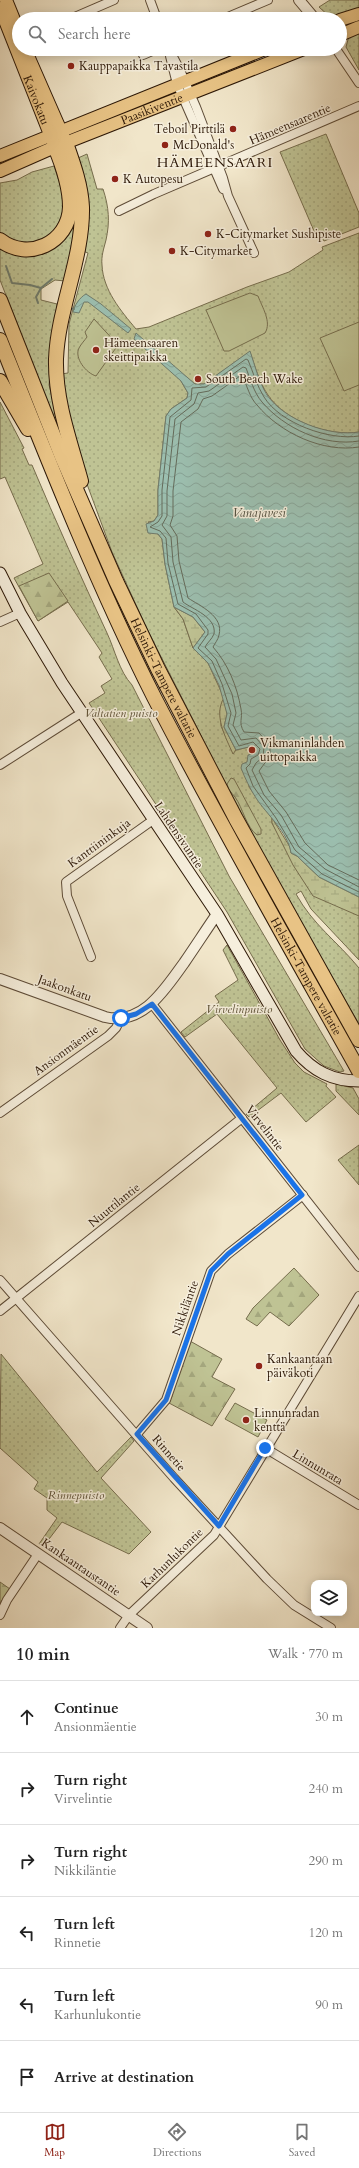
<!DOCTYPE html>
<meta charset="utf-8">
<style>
body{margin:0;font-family:Cardo,serif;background:#f2f2f2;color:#222}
.controls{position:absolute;right:12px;bottom:12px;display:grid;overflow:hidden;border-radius:8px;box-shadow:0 2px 10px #0003}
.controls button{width:36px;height:36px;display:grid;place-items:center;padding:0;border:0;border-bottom:1px solid #e0e0e0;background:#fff;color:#222;font:20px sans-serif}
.stop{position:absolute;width:12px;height:12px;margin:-9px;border:3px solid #1a73e8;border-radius:50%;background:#fff}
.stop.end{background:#1a73e8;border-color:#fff;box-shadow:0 1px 4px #0008}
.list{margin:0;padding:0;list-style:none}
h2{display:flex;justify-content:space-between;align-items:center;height:52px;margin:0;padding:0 16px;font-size:17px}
h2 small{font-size:13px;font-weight:400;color:#767676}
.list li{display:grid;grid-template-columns:26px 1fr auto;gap:12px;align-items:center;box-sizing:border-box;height:72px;padding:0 16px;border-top:1px solid #e0e0e0}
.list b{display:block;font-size:15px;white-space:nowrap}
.list p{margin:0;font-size:13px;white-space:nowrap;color:#767676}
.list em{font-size:13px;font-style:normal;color:#767676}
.icon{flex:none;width:22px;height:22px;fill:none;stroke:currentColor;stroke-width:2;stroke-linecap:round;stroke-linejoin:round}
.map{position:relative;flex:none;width:359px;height:1628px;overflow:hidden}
.search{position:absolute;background:#fff;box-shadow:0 2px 10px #0003;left:12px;right:12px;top:12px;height:44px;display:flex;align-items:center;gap:10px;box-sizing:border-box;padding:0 14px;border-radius:22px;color:#767676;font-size:15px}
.sheet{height:484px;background:#fff}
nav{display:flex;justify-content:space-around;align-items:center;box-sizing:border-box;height:56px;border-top:1px solid #e0e0e0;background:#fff;font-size:11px;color:#767676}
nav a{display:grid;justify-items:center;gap:2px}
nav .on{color:#8f2418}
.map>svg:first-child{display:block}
</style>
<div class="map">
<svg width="359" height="1628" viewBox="0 0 359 1628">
<defs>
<pattern id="grass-dots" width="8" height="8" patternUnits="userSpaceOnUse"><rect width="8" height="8" fill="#bfc394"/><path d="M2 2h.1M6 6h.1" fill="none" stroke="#a4a77e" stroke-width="1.8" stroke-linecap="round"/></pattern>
<pattern id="forest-firs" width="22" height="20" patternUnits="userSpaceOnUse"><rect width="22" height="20" fill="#bfc394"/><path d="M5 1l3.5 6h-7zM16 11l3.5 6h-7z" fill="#a4a77e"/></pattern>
<pattern id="wetland-marsh" width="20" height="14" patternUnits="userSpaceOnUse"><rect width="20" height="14" fill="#bfc394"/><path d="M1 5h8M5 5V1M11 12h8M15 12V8" fill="none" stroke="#a4a77e"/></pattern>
<pattern id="water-waves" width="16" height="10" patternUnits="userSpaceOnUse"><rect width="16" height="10" fill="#9cc0b1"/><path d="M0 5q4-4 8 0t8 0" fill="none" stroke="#87a497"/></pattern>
</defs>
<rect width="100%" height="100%" fill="#f1e6ca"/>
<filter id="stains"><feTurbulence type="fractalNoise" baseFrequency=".005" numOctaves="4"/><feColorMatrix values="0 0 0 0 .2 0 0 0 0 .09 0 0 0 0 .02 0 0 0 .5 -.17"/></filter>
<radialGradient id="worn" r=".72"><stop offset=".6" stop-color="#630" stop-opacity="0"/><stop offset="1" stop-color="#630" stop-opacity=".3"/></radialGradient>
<g fill="url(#grass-dots)" stroke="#766d4d">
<path d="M330 0H359V10L330 17 319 7Z"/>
<path d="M359 31V70L346 47 349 36Z"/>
<path d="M326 134 359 213V227L324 241 320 234 314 231 280 152Z"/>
<path d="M87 154 97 189H103C109 207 110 222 106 240 104 248 101 256 102 265 103 290 121 311 136 329L149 327 247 287 289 272 323 250 322 247 359 233V432C329 437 285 421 268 395 259 382 255 366 250 352L204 384H195L186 377 181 381 188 393 187 398 171 409 166 416 158 490V515L154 521 148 522 162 539 165 564 174 607 183 619 193 648 208 663 224 698 220 711 221 726 233 753 236 750 253 746 256 750 247 762 249 787 272 818V823L310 890 326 881 359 897V960L311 909 301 891 296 894C313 925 337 941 359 968V1024L256 844 147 629 112 552 77 457 61 374 68 373 69 324 88 253 83 251C91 210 92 197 78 158Z"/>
<path d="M54 166 65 200 61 218 54 231 44 241 28 246 0 236V183L17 180 32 172Z"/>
<path d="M72 217 76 224 65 281 55 280 41 289V300L57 304 49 385 66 449 0 280V246L26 254Z"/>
<path d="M0 402 24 448 22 449 29 465H32C56 522 81 577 107 633 115 650 119 671 132 685L229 876 344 1071 340 1072 324 1066 305 1049 227 912 89 703 105 693 101 686 112 679 99 657 102 653 68 602 38 621 14 578 43 564 5 477 0 479Z"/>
<path d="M227 945 280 1040 295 1063 304 1072 327 1084 326 1086 336 1097 306 1122 281 1093 249 1117 246 1114 277 1088 217 1014 185 1037 181 1032 219 1002 215 996 238 980 223 950Z"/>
<path d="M336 1084 353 1088 359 1099V1115L336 1091Z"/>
<path d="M359 1145V1185L338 1160Z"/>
<path d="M1 1354 97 1472 131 1437 134 1441 101 1478 151 1532 129 1554 62 1522 43 1547 39 1544 57 1518 47 1510V1498L34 1489 38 1482 0 1448Z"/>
</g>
<g fill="url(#forest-firs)" stroke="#766d4d">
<path d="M49 573 68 601 38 621 19 586Z"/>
<path d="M231 778 234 779 261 829V834L257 835C246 827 243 808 235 797 231 792 228 790 227 784Z"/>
<path d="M294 1268 319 1295 289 1326 270 1312 257 1326 246 1319 253 1308Z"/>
<path d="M190 1341 222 1359 212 1377 235 1389 212 1426 169 1403Z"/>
<path d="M0 1582 10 1589 0 1603Z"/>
</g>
<g fill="url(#wetland-marsh)" stroke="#766d4d">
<path d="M174 607 193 617 205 632 193 648 183 619Z"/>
<path d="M224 698 227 714 224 727 236 750 233 754C226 738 213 715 224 698Z"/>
<path d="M272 818 290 847 291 853 297 856 319 877 359 897V916L313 896 293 865 272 823Z"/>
</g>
<g fill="#bfc394" stroke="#766d4d">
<path d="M250 293 258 296C262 307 272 322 265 333L229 351H224L206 310Z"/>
<path d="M94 319 118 345 96 376C86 373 74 358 79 348 81 344 85 340 87 337L85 332Z"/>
<path d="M359 322V385L344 391 320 338Z"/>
<path d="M235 1403 267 1420 258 1437 225 1419Z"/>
</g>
<g fill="url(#water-waves)" stroke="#6f7c6d">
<path d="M86 294 101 304 131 329 128 333 88 302H84L79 313 73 312C74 306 80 297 86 294Z"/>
<path d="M136 333 195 384H204L250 351C255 366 259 382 267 395 284 420 330 437 359 432V897L319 877 297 856 291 853C288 832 267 815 256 798 250 789 245 778 241 768L242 764 247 762 248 755 255 753 256 750 253 746 236 750 224 727 227 714 219 685 208 663 193 648 205 632 193 617 174 607 165 564 162 539 158 534 148 533 146 524 154 521 158 515V490L166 416 171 409 187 398 188 393 181 381 134 339Z"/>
</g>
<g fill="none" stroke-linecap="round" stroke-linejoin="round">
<g stroke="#646c5c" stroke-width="1">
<path d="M359 436C329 441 280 423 264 397 257 386 253 372 248 360L246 359 206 387 192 388 191 400 170 417 162 490V516L158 522 150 527 160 531 166 538 168 563 178 604 196 614 208 630V634L198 648 212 661 222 684 231 713 228 726 239 746 253 742 260 749 258 755 251 759 250 764 246 768 253 786 276 818 295 850 322 874 359 892"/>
<path d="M359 441C324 447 284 428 262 402 254 393 250 378 246 368L243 367 209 391 198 393 194 404 175 419 167 491V516L162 525 171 537 173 562 183 602C192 609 217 617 214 634 212 639 207 643 205 647L216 659 232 694 236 713 233 725 241 740 256 738 264 747 263 757 256 763 252 770 264 795 281 815 299 847 325 869 359 887"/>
<path d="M359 447C323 453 280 433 257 405 250 398 247 386 243 377L240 376 212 396 203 399 198 409 181 422 173 491V516L170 525 177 536 179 561 188 598C200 606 224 616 219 635 218 640 215 643 213 647 228 664 237 686 241 709 243 719 238 722 244 732L259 733 270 745V756L259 771 269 791 286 812 305 843 328 865 359 880"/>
</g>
<g stroke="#6f7c6d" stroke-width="2">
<path d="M6 266 12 283 30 285 41 288 36 297 38 303"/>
<path d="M41 288 52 279"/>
<path d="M70 308 74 309"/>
</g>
<g stroke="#5d4b37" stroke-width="10">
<g id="minor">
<path d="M150 0 157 19"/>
<path d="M70 19 114 0"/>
<path d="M223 19 268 0"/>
<path d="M169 49 180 70 196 107 223 178 228 196 254 253"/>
<path d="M336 49 359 83"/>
<path d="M143 55 157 49"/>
<path d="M170 56 177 84 223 189"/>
<path d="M119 211 154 194 359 106"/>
<path d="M0 622 20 613"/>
<path d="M0 765 81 713"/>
<path d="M91 957 67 896 66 882 153 820"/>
<path d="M152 1004 359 1267"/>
<path d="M0 1113 108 1036 116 1028 121 1018"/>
<path d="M0 1280 174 1478 267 1579 294 1605 331 1628"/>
<path d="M0 1311 242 1118"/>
<path d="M137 1434 166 1400 211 1271 228 1254 303 1195"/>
<path d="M265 1448 359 1505"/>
<path d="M0 1615 7 1600 38 1554"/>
<path d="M120 1628 129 1615 214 1535 359 1296"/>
</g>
</g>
<g stroke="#5d4b37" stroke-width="12">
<g id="tertiary">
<path d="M299 0 315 19"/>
<path d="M0 979 105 1017C143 1026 165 989 184 963 195 947 206 930 217 914"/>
<path d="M0 1528 147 1628"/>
</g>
</g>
<g stroke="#2c1706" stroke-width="13">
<path id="secondary" d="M0 573 20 613 62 683 217 914 296 1051C313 1071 332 1081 359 1081"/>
</g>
<g stroke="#2c1706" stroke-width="14">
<g id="primary">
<path d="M6 0 19 32"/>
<path id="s1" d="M0 8 53 142"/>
<path d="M340 20 359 14"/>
<path d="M340 35 359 27"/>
<path d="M25 49 64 138"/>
<path d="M0 156 265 49"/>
<path id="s2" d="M0 171 50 149 304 49"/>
</g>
</g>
<g stroke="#2c1706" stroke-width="16">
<g id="motorway">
<path d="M66 143C73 163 81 185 82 207 83 259 58 308 56 359 55 401 70 441 81 481"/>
<path d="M0 240C28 262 69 243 70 207 70 186 63 166 55 147"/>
<path id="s3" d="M0 300 62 457 116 581 158 669 236 819 359 1040"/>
<path id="s4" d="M0 340C48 460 96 582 154 697 219 823 290 947 359 1071"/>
<path d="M0 381 28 429"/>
</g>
</g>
<use href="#minor" stroke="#f6efdd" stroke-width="8"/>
<use href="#tertiary" stroke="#f6efdd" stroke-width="10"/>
<use href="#secondary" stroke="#f6efdd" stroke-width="11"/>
<use href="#primary" stroke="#e8c385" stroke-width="12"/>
<use href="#motorway" stroke="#e8c385" stroke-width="14"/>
</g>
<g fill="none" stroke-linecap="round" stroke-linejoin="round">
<path stroke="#1a73e8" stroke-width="5" d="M121 1018 136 1014 152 1004 302 1195 228 1254 211 1271 166 1400 137 1434 219 1526 265 1448"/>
</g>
<g fill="#8f2418" stroke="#f6efdd" stroke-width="1.5">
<circle cx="71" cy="66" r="4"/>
<circle cx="233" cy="129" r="4"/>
<circle cx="165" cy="145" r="4"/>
<circle cx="115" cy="179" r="4"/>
<circle cx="208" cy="234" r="4"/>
<circle cx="172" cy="251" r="4"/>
<circle cx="96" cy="350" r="4"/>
<circle cx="198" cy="379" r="4"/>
<circle cx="252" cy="750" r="4"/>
<circle cx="259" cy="1366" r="4"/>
<circle cx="246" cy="1420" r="4"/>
</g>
<g text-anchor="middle" stroke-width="3" stroke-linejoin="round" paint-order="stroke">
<g font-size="12" fill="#2c1706" stroke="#f6efdd" text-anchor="start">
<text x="79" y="70">Kauppapaikka Tavastila</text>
<text x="225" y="133" text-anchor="end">Teboil Pirttilä</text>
<text x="173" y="149">McDonald's</text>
<text x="123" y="183">K Autopesu</text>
<text x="216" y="238">K-Citymarket Sushipiste</text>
<text x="180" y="255">K-Citymarket</text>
<text x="104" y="347">Hämeensaaren<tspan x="104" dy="14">skeittipaikka</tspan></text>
<text x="206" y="383">South Beach Wake</text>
<text x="260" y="747">Vikmaninlahden<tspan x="260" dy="14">uittopaikka</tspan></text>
<text x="267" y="1363">Kankaantaan<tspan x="267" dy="14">päiväkoti</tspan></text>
<text x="254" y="1417">Linnunradan<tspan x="254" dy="14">kenttä</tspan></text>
</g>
<g font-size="12" fill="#2c1706" stroke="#f6efdd">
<text dy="4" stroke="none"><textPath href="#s1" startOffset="99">Kaivokatu</textPath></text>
<text dy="4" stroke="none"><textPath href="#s2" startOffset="164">Paasikiventie</textPath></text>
<text transform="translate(290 124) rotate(-23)" y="4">Hämeensaarentie</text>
<text dy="4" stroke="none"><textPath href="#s3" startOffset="412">Helsinki-Tampere valtatie</textPath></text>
<text transform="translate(179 835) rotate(56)" y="4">Lahdensivuntie</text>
<text transform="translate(99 843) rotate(-36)" y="4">Kanttiininkuja</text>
<text dy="4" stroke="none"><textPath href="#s4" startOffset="707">Helsinki-Tampere valtatie</textPath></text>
<text transform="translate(65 988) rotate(20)" y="4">Jaakonkatu</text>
<text transform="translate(66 1050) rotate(-36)" y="4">Ansionmäentie</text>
<text transform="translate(265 1128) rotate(52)" y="4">Virvelintie</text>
<text transform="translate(114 1205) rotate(-39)" y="4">Nuuttilantie</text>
<text transform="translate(185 1308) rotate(-71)" y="4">Nikkiläntie</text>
<text transform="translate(169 1453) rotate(49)" y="4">Rinnetie</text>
<text transform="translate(318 1467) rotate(31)" y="4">Linnunrata</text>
<text transform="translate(172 1558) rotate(-44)" y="4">Karhunlukontie</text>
<text transform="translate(81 1567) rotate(34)" y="4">Kankaantaustantie</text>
</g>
<g font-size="12" font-style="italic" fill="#5f5338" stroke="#f6efdd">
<text x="121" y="717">Valtatien puisto</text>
<text x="239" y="1013">Virvelinpuisto</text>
<text x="76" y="1499">Rinnepuisto</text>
</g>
<g font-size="13" font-style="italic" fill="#535242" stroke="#f6efdd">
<text x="259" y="517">Vanajavesi</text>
</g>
<g font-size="14" letter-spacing="1" fill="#2c1706" stroke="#f6efdd">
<text x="215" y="167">HÄMEENSAARI</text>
</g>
</g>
<rect width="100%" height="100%" filter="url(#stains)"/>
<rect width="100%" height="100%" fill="url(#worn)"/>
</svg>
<div class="controls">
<button><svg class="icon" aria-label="layers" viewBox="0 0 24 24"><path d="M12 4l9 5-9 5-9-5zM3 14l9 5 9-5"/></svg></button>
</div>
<div class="stop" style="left:121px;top:1018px"></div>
<div class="stop end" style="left:265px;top:1448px"></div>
<div class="search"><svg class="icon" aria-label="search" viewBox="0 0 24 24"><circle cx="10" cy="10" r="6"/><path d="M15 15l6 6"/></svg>Search here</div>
</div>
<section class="sheet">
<h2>10 min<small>Walk · 770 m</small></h2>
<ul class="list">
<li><svg class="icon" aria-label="ahead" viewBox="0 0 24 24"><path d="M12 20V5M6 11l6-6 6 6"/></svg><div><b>Continue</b><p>Ansionmäentie</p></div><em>30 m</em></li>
<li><svg class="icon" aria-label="right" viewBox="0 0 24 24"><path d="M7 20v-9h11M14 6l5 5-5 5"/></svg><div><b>Turn right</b><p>Virvelintie</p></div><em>240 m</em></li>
<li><svg class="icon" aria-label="right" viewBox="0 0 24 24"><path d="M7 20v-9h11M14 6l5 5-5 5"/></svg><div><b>Turn right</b><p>Nikkiläntie</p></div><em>290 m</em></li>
<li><svg class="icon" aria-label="left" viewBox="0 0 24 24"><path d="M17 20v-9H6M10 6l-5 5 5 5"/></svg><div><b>Turn left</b><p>Rinnetie</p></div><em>120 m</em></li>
<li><svg class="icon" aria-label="left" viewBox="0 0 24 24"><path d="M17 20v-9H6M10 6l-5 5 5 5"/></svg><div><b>Turn left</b><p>Karhunlukontie</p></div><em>90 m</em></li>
<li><svg class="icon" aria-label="arrive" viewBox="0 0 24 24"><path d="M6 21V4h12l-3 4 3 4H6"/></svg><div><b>Arrive at destination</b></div></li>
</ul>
</section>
<nav>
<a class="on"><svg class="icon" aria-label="map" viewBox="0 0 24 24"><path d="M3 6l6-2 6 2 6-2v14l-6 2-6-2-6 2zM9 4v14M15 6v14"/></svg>Map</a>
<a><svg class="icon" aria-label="directions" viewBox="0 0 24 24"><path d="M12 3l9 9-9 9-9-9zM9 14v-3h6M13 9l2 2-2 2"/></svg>Directions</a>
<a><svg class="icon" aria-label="saved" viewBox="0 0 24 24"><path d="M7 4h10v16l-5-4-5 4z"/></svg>Saved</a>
</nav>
